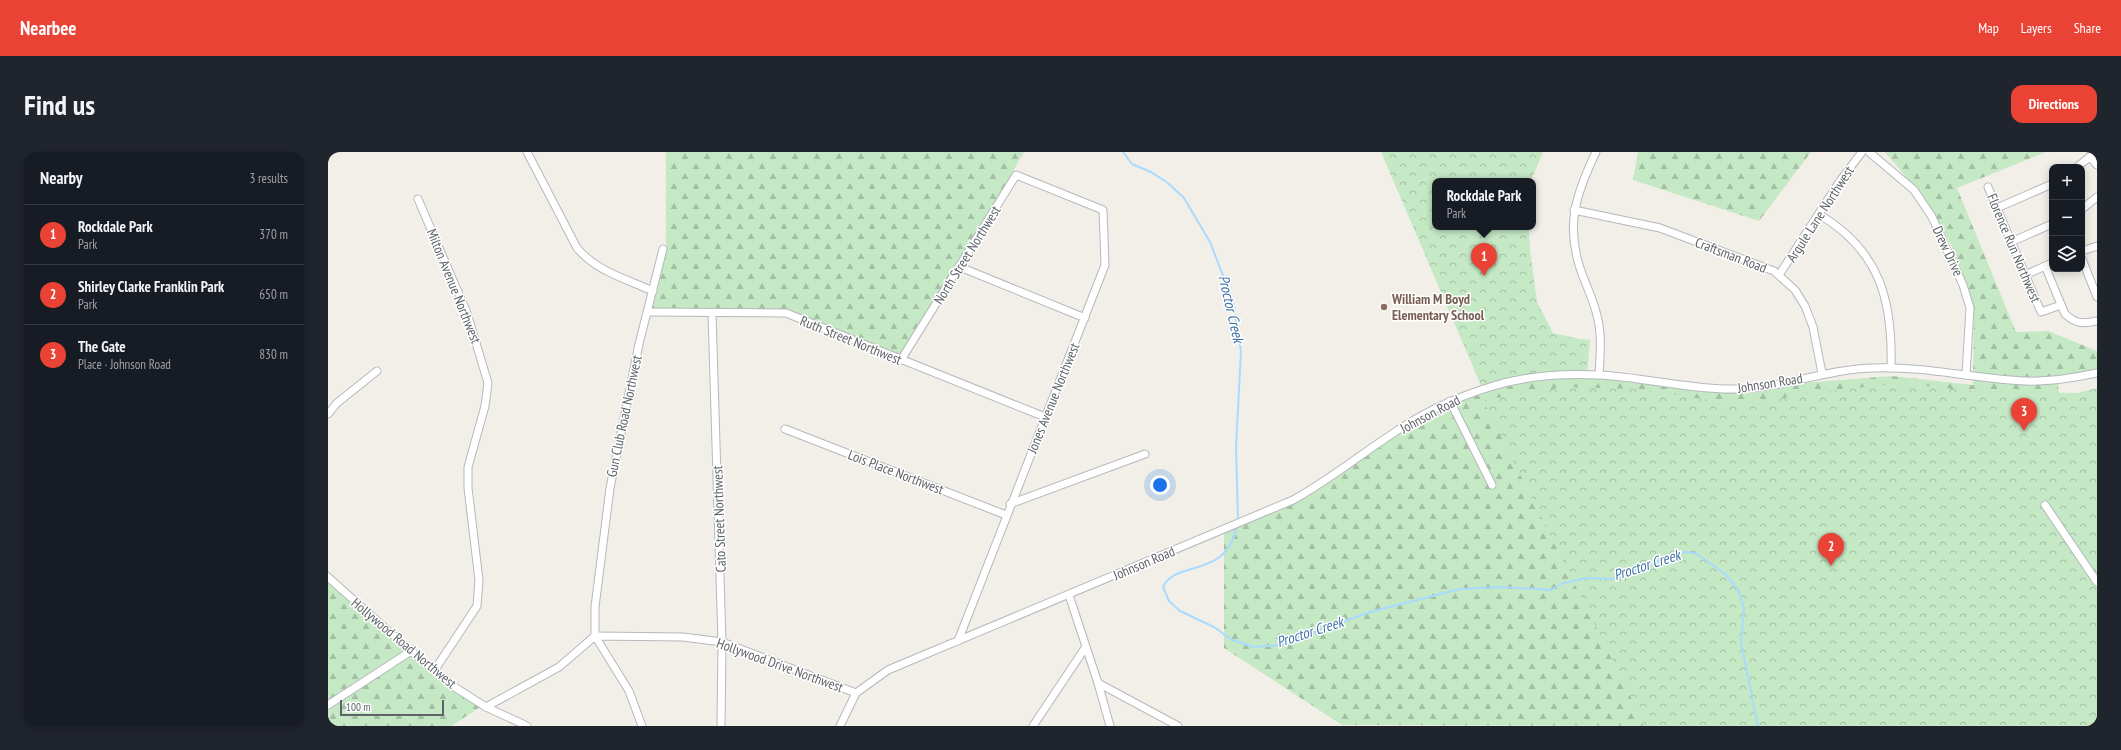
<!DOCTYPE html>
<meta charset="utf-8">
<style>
body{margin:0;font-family:"PT Sans Narrow",sans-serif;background:#20242c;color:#f1f3f6}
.controls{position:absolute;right:12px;top:12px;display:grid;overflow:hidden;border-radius:8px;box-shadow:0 2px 10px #0003}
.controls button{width:36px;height:36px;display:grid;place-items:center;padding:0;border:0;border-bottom:1px solid #363941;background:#171b24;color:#f1f3f6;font:20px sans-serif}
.scale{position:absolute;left:12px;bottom:10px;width:104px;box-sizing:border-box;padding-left:4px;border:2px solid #5f6368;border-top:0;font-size:11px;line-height:14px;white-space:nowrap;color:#5f6368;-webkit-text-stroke:3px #fff;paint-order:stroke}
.you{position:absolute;left:832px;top:333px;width:14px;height:14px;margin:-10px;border:3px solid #fff;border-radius:50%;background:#1a73e8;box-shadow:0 0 0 6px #1a73e833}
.badge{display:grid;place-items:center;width:26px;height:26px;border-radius:50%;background:#ea4335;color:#fff;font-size:13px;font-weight:700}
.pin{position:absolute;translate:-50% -33px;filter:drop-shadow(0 1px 2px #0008)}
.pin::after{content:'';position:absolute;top:21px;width:14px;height:12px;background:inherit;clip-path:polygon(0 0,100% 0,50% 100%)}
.popup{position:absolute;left:1104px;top:26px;width:104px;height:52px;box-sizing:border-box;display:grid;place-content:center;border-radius:8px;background:#171b24;filter:drop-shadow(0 1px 3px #0005);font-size:13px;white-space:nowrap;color:#9ea1a6}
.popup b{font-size:15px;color:#f1f3f6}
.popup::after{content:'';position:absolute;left:50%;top:100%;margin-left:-8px;border:8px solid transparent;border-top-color:#171b24}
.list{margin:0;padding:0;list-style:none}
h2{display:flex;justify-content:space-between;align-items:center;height:52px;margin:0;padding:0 16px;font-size:17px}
h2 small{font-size:13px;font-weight:400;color:#9ea1a6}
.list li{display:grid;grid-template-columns:26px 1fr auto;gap:12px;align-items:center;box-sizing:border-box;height:60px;padding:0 16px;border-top:1px solid #363941}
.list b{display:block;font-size:15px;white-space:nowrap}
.list p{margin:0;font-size:13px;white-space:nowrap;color:#9ea1a6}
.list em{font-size:13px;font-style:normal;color:#9ea1a6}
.icon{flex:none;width:22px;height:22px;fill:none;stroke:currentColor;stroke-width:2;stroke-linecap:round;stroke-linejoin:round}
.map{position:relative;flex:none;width:1769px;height:574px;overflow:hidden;border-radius:12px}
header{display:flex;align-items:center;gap:24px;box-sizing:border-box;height:56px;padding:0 20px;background:#ea4335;color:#fff}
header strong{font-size:19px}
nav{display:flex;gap:22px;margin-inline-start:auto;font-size:14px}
.intro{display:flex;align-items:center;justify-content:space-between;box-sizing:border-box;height:96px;padding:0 24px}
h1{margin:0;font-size:28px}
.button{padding:10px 18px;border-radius:12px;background:#ea4335;color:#fff;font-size:14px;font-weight:700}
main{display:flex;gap:24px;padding:0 24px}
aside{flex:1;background:#171b24;border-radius:12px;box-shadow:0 2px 10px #0003}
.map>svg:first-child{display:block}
</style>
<header>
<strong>Nearbee</strong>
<nav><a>Map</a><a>Layers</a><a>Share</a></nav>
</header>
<div class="intro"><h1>Find us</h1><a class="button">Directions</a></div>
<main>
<aside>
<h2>Nearby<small>3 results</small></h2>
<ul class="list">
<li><span class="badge">1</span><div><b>Rockdale Park</b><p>Park</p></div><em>370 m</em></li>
<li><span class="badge">2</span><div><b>Shirley Clarke Franklin Park</b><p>Park</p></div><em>650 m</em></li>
<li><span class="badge">3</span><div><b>The Gate</b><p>Place · Johnson Road</p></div><em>830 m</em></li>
</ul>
</aside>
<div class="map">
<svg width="1769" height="574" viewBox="0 0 1769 574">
<defs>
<pattern id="forest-firs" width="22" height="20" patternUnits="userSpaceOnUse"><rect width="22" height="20" fill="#c5e8c5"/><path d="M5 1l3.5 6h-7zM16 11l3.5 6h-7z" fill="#a3c0a4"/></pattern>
<pattern id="park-crowns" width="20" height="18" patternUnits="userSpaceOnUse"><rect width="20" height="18" fill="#c5e8c5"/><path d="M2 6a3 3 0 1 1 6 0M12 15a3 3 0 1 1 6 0" fill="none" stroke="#a3c0a4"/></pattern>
</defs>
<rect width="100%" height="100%" fill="#f1efe8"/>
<g fill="url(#forest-firs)">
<path d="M338 0H696L576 209 457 163 320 162 338 95Z"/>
<path d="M1310 0H1483L1431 69 1305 28Z"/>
<path d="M1557 0H1718L1629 36 1688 180 1720 179 1769 199V221L1738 227 1730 232 1745 380 1463 574 1014 573 896 496V380L942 360 1062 282 1128 247 1196 225 1259 223 1346 235 1463 232 1564 224 1645 233 1646 156 1624 94 1589 38Z"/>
<path d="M0 419 79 498 157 552 123 574H0Z"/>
</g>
<g fill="url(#park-crowns)">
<path d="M1053 0H1215L1203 29H1107V75H1201L1202 98 1209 150 1225 181 1252 187 1262 188 1259 223 1229 221 1155 238Z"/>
<path d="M1573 231 1642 239 1749 241 1769 236V574H1317L1155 248 1235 235 1311 237 1412 253 1485 241Z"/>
</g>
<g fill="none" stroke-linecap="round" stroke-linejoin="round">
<g stroke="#aadaff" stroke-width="2">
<path d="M795 0 804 12 823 20 840 31 856 46 882 90 905 149 913 199 908 295 910 369"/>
<path d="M909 373C899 428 848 407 835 435L841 449 852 459 886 475 904 488 926 495 952 493 1042 460 1132 437 1174 435 1223 438 1235 431 1259 426 1286 427 1349 401 1360 400 1369 402 1397 422 1411 439 1416 456 1413 491 1430 574"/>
</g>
<g stroke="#b5b8bc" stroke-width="9">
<g id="minor">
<path d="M199 0 249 96C268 119 298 127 325 139"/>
<path d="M1268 0C1248 42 1237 73 1253 119 1259 136 1267 151 1270 168 1274 186 1272 205 1271 223"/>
<path d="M1541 0 1586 38 1604 65 1635 133 1642 156 1638 223"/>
<path d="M1762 5 1769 13"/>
<path d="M1749 15 1768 0"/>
<path d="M1660 35 1713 160 1733 153"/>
<path d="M90 47 139 161 160 231 157 254 140 315V336L151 428 149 454 106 519"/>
<path d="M1669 56 1724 32"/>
<path d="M1754 57 1769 45"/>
<path d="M1246 58 1332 76 1446 119 1467 138 1477 154 1485 175 1494 221"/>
<path d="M1492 63C1552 99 1565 149 1563 216"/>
<path d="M1683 90 1724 72"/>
<path d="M1754 99 1769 94"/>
<path d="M1754 107 1769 145"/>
<path d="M1717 114 1737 162C1748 172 1755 172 1769 169"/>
<path d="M632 115 757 166"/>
<path d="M1451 123 1512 29 1534 0"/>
<path d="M1697 123 1724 111"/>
<path d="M320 160 458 161 717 265"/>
<path d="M384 161 394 490 393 574"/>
<path d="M573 208 688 23 775 58 777 113 630 489"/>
<path d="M1122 249 1164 333"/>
<path d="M0 262 9 251 49 219"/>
<path d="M457 277 678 363"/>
<path d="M682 352 817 302"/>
<path d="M1717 353 1769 430"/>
<path d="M0 425 83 499 128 536 158 555 199 574"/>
<path d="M741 443 770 531 782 574"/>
<path d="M770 531 850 574"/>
<path d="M0 553 83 499"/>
<path d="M158 555 231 515 267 484 355 485 394 490 528 541"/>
<path d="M314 574 301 539 267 484V455L282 336 311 192 335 97"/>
<path d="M512 574 528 541 560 518 965 348C1005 326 1039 297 1078 273 1104 256 1133 244 1162 235 1196 224 1235 221 1271 223 1313 225 1354 236 1397 237 1447 239 1496 217 1546 216 1597 214 1647 227 1698 229 1722 230 1746 226 1769 221"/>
<path d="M705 574 757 496"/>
</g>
</g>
<use href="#minor" stroke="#fff" stroke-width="7"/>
</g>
<circle fill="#8d6e63" stroke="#fff" stroke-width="1.5" cx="1056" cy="155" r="4"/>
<g text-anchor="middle" stroke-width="3" stroke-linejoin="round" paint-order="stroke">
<g font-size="14" fill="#5f6368" stroke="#fff">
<text transform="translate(1492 62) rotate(-57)" y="5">Argule Lane Northwest</text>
<text transform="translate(1686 96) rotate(67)" y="5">Florence Run Northwest</text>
<text transform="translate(1620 99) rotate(65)" y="5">Drew Drive</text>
<text transform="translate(639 103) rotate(-58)" y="5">North Street Northwest</text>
<text transform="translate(1403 103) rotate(21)" y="5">Craftsman Road</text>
<text transform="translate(126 134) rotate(68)" y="5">Milton Avenue Northwest</text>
<text transform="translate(523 188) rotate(22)" y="5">Ruth Street Northwest</text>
<text transform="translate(1442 231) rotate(-9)" y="5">Johnson Road</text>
<text transform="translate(725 246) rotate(-68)" y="5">Jones Avenue Northwest</text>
<text transform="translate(1102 262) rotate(-28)" y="5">Johnson Road</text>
<text transform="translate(296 264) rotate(-78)" y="5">Gun Club Road Northwest</text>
<text transform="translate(568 320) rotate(21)" y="5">Lois Place Northwest</text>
<text transform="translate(391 367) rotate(-92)" y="5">Cato Street Northwest</text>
<text transform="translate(816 411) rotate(-23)" y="5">Johnson Road</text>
<text transform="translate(76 491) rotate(40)" y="5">Hollywood Road Northwest</text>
<text transform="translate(452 513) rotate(20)" y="5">Hollywood Drive Northwest</text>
</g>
<g font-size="14" font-weight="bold" fill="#785e54" stroke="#fff" text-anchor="start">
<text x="1064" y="152">William M Boyd<tspan x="1064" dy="16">Elementary School</tspan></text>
</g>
<g font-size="15" font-style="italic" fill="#4174aa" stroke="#fff">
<text transform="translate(903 157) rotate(77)" y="5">Proctor Creek</text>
<text transform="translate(1319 413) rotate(-18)" y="5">Proctor Creek</text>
<text transform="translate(982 480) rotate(-18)" y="5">Proctor Creek</text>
</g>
</g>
</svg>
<div class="controls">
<button>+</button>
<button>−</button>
<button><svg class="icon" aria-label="layers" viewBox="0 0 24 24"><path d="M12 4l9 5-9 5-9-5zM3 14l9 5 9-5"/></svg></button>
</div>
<div class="scale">100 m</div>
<div class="you"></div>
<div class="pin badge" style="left:1156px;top:124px">1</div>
<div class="popup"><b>Rockdale Park</b>Park</div>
<div class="pin badge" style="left:1503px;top:414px">2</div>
<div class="pin badge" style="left:1696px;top:279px">3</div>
</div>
</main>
